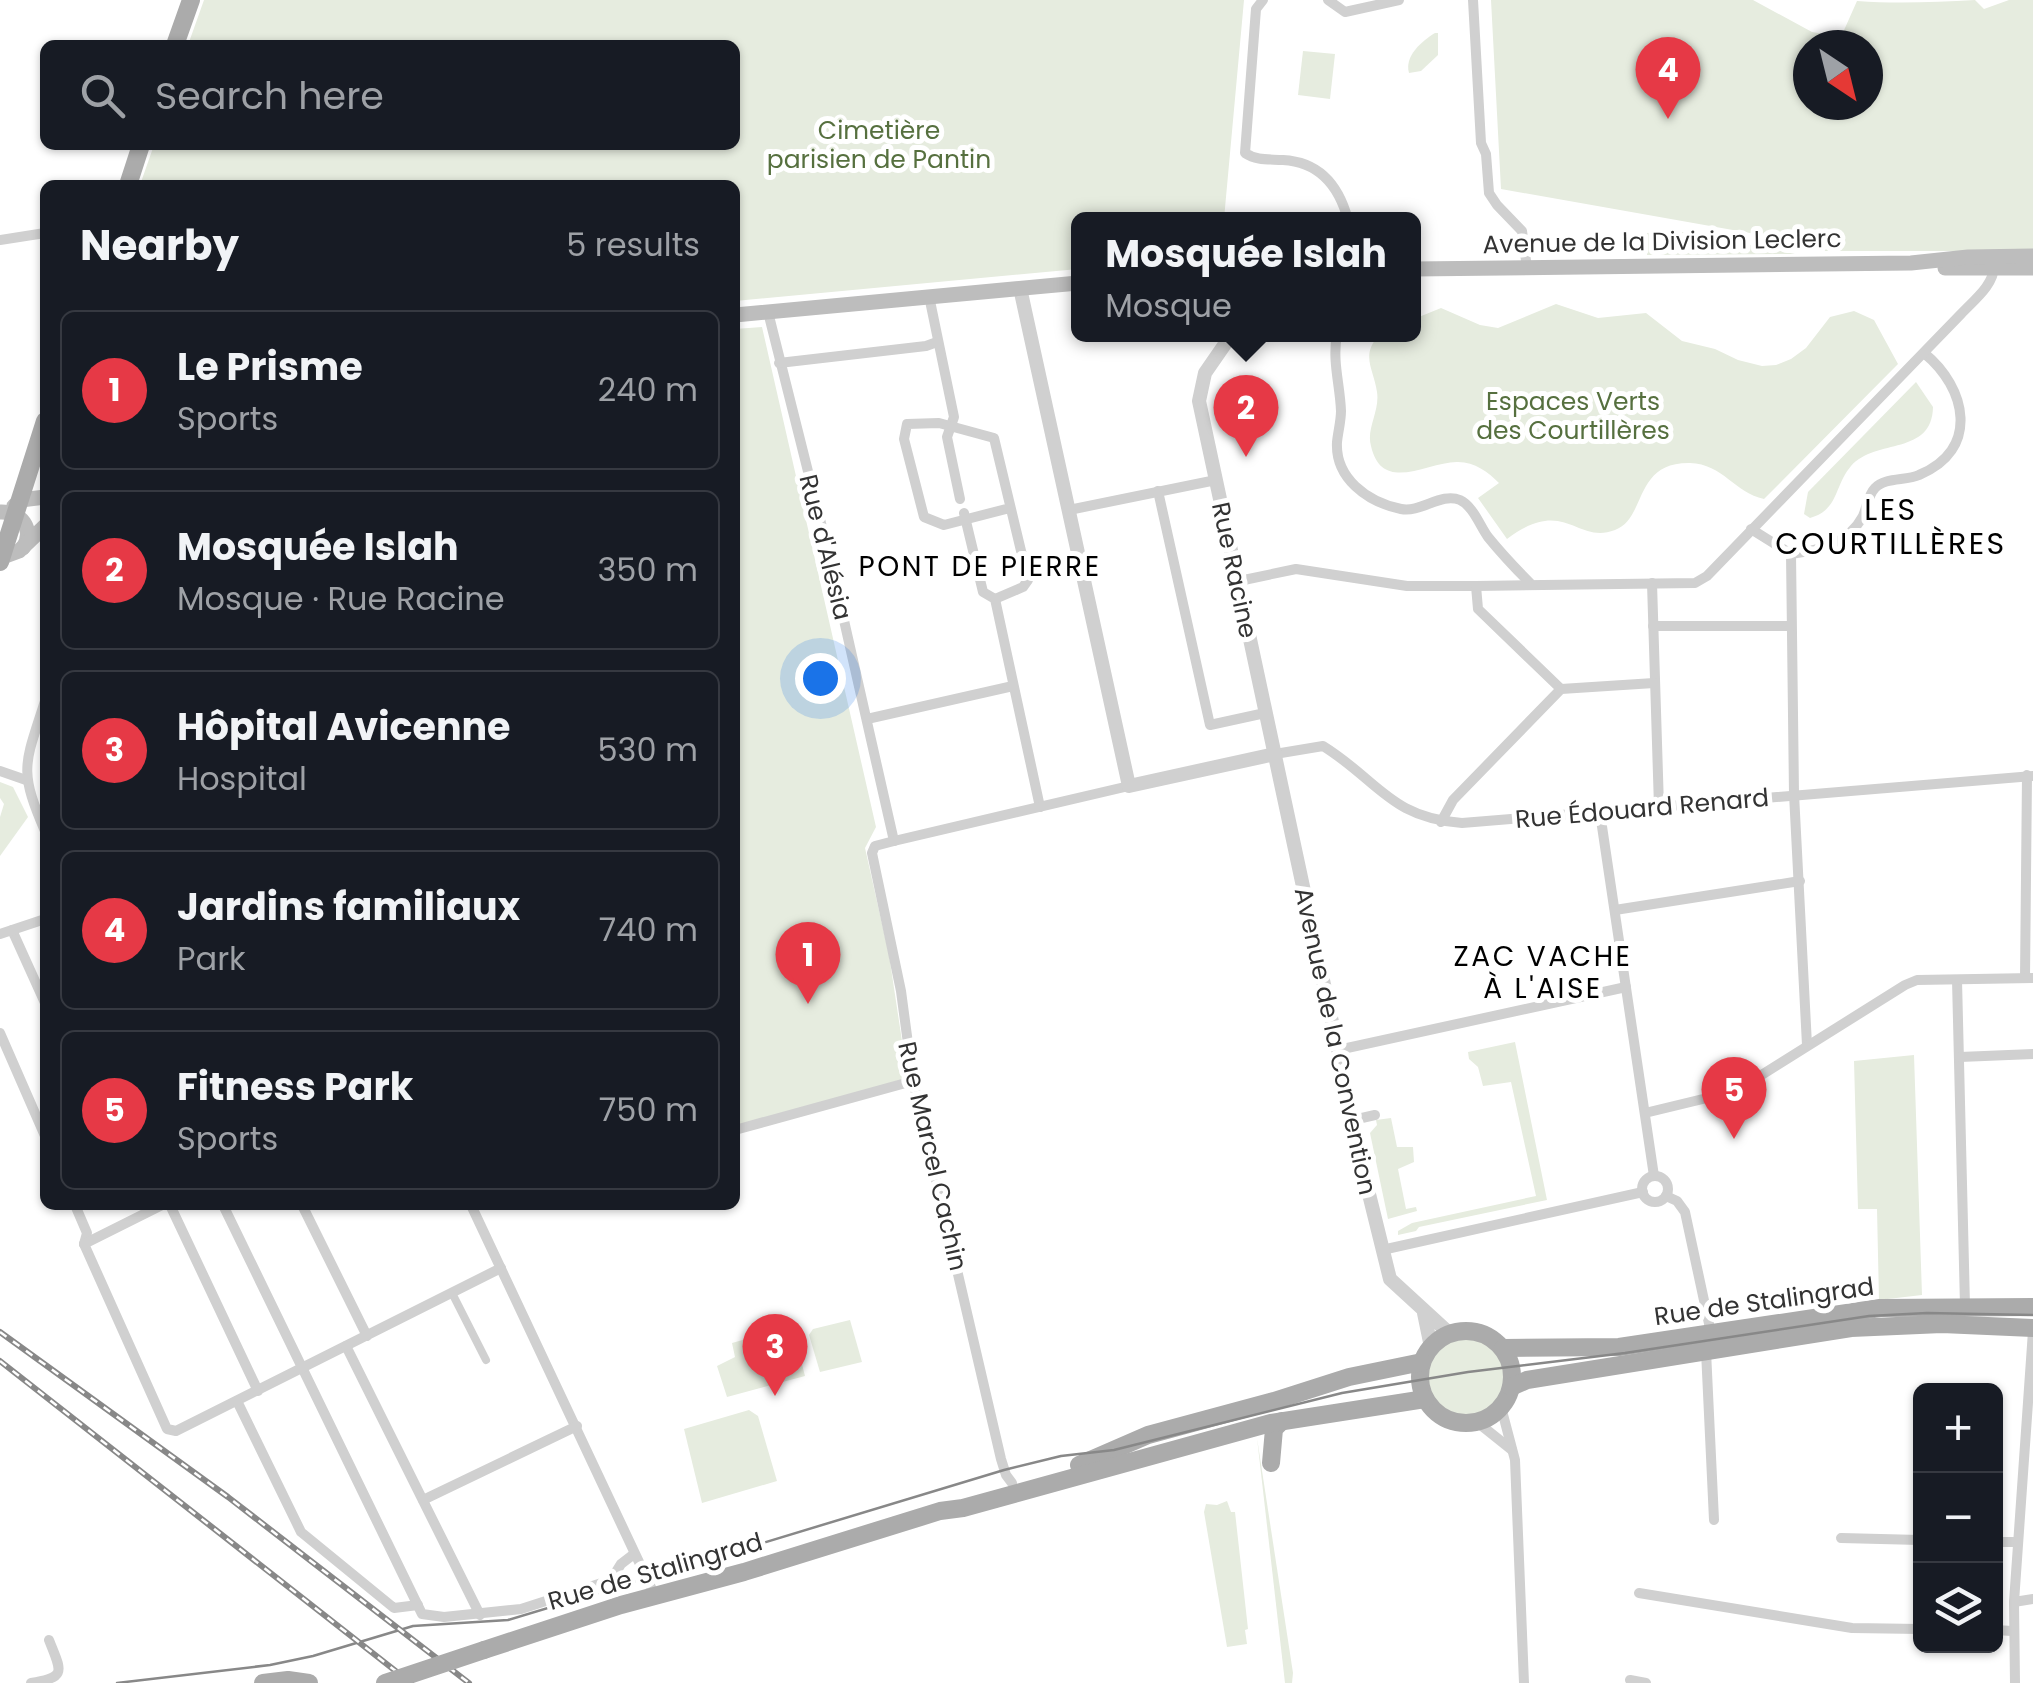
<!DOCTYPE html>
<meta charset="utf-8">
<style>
body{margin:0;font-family:Poppins,sans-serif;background:#20242c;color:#f1f3f6}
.controls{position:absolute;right:30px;bottom:30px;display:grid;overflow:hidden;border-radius:15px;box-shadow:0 2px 8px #0004}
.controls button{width:90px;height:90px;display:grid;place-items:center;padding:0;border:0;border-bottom:2px solid #363941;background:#171b24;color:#f1f3f6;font:50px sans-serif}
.compass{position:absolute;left:1793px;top:30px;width:90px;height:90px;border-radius:50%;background:#171b24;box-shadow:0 2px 8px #0004;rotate:145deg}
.you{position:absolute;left:820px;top:678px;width:35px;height:35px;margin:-25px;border:8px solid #fff;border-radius:50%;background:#1a73e8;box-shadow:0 0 0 15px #1a73e833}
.badge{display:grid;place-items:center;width:65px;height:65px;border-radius:50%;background:#e63946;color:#fff;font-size:32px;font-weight:700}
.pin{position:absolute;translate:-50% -82px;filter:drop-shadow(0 2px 5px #0008)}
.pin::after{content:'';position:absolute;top:52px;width:35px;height:30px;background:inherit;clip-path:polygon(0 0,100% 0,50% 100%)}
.popup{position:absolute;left:1071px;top:212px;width:350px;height:130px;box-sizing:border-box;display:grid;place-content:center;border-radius:15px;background:#171b24;filter:drop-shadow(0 2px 8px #0005);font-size:32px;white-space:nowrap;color:#9ea1a6}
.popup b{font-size:38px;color:#f1f3f6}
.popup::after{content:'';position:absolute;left:50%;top:100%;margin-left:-20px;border:20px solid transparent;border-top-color:#171b24}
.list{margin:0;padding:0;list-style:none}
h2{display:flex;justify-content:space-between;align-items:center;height:130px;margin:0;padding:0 40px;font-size:42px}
h2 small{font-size:32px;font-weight:400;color:#9ea1a6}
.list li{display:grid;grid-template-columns:65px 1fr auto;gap:30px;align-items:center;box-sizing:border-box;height:160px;margin:0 20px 20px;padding:0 20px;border:2px solid #363941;border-radius:15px}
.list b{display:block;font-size:38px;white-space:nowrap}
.list p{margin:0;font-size:32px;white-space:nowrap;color:#9ea1a6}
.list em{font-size:32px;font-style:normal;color:#9ea1a6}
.icon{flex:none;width:55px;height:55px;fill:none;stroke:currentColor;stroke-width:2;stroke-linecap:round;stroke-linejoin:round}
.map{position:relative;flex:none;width:2033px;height:1683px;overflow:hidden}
.search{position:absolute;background:#171b24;box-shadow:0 2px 8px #0004;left:40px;top:40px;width:700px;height:110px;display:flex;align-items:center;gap:25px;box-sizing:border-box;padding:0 35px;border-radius:15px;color:#9ea1a6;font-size:38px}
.panel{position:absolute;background:#171b24;box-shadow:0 2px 8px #0004;left:40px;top:180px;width:700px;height:1030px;border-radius:15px}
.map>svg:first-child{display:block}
</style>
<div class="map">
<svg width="2033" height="1683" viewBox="0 0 2033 1683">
<rect width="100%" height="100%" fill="#fff"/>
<g fill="#e6ecdf" fill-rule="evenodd">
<path d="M204 0H1244L1224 219 1078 220V269L735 301V185H140L154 145H735V45H188Z"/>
<path d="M1491 0H1753L1812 32 1841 37 1857 1C1897 4 1937 2 1975 0L1984 9 2009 0H2033V251H1824L1778 238 1501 189ZM1808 45H1868V105H1808Z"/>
<path d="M1435 33H1438V55L1421 71 1409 73C1404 56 1422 41 1435 33Z"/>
<path d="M1303 51 1335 54 1330 99 1298 95Z"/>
<path d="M1686 232 1795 254 1647 255 1646 233Z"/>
<path d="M1556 304 1598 318 1646 313 1682 341 1715 349 1738 360 1762 366 1776 365 1791 359 1806 348 1830 317 1854 311 1874 320 1898 364 1764 499C1735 493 1723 464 1690 463 1633 462 1647 518 1615 530 1576 545 1565 495 1507 539L1478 498 1499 483C1488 472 1475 462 1458 462 1429 461 1382 495 1371 446 1366 429 1380 411 1377 392 1374 369 1360 356 1379 335L1414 334V319L1441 308 1480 325 1498 328Z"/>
<path d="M762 327 876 827 865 848 889 955 907 1074 903 1080 735 1126V329Z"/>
<path d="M1916 382 1933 407C1932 456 1876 438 1851 466 1834 486 1839 510 1810 518L1804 514 1808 492Z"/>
<path d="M0 782 13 787 28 817 0 856V817L4 804 0 798Z"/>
<path d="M1515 1042 1547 1200 1419 1227 1416 1231 1398 1235V1231L1412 1223 1536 1196 1511 1082 1483 1086 1478 1067 1469 1059 1468 1052Z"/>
<path d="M1914 1055 1922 1295 1879 1300 1877 1209H1858L1854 1061Z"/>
<path d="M1391 1118 1397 1147H1413L1414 1162 1398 1169 1406 1209 1416 1207 1417 1211 1388 1219 1370 1133 1377 1125 1376 1120Z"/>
<path d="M850 1320 862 1362 820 1372 809 1335 813 1329Z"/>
<path d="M775 1331 779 1345 796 1341 805 1376 727 1397 717 1366 735 1357 732 1343Z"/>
<circle cx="1466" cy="1376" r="41"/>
<path d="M749 1410 758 1416 777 1481 702 1503 684 1429Z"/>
<path d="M1257 1438 1293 1673 1292 1683H1285Z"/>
<path d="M1227 1501 1231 1512H1235L1248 1629 1245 1630 1247 1644 1227 1647 1204 1512 1206 1504 1217 1505Z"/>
</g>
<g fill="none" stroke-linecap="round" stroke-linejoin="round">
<path stroke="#d0d0d0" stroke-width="8" d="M452 1293 486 1360"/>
<g stroke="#d0d0d0" stroke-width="10">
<path d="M1263 0 1256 9 1245 153C1257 161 1269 159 1283 160 1320 162 1339 186 1348 220"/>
<path d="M1328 0 1345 12 1399 0"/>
<path d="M1473 0 1481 143 1486 154 1489 193 1497 205 1522 231 1527 268"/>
<path d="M0 240 45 233"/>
<path d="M929 296 954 417 947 437 960 499"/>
<path d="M768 312 831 563 894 841"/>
<path d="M1337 334C1332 362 1340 384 1341 411 1341 421 1338 432 1337 442 1335 478 1367 502 1401 509 1421 513 1441 492 1460 500 1473 506 1480 526 1488 537 1501 553 1515 568 1530 583"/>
<path d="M779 363 926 346 937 342"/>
<path d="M1158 491 1210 725 1265 713"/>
<path d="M1069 510 1216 480"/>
<path d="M964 513 983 592 995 599 1040 807"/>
<path d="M1751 529 1791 554 1794 794 1807 1045"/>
<path d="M1791 554C1820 550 1848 544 1863 516 1867 507 1868 495 1875 488 1885 477 1906 481 1919 475 1980 450 1967 388 1924 353"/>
<path d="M1239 581 1296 569 1407 586H1476L1478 609 1561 689"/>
<path d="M1652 583 1659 807"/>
<path d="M1476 586 1695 583 1707 576 1961 314C1974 300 1994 285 1994 266"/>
<path d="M995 599 1023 587 1028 580 994 438 939 423 907 424 904 439 924 517 944 525 1010 508"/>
<path d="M1653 626H1791"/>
<path d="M45 701C25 764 18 769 45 831"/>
<path d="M867 719 1013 686"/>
<path d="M1275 754 1323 746C1378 780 1390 818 1462 823L2033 776"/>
<path d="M0 771 26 780"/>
<path d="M1600 813 1654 1176"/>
<path d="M1441 822 1453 800 1561 689 1654 683"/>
<path d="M1615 910 1800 881"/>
<path d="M12 930 45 1003"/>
<path d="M0 934 45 919"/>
<path d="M2025 978 2027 775"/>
<path d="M1957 980 1965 1306"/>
<path d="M0 1033 45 1136"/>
<path d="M1338 1050 1626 987"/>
<path d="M1960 1057 2033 1054"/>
<path d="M1645 1113 1736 1091 1905 985 1917 980 2033 978"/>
<path d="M1353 1120 1375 1115"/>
<path d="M735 1130 913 1081"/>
<circle cx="1655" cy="1189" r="13"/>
<path d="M1666 1196 1677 1201 1685 1212 1711 1333"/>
<path d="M75 1205 87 1233 84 1244"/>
<path d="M170 1205 258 1391"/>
<path d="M223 1205 422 1614 444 1617 521 1609 611 1580 621 1564 634 1554"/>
<path d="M302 1205 367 1336"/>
<path d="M471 1205 655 1596"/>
<path d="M84 1244 167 1429 176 1431 501 1268"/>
<path d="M84 1244 162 1205"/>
<path d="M1382 1250 1643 1192"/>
<path d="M346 1346 480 1615"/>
<path d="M1706 1351 1714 1520"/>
<path d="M237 1401 301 1532 394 1608 418 1605"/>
<path d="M1501 1407 1515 1460 1524 1683"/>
<path d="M1477 1422 1512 1450"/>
<path d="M1012 1483 1006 1475 1001 1459 913 1081 901 991 872 853 875 846 894 841 1129 786"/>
<path d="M423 1500 577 1426"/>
<path d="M1841 1538 1920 1540"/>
<path d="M1996 1542H2018"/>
<path d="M1639 1593 1852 1628 1920 1629"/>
<path d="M2014 1602 2033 1599"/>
<path d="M1996 1630 2012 1631"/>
<path d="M1630 1680 1646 1683"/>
<path d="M31 1683C68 1677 61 1671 49 1640"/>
<path d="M2015 1683 2014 1602 2033 1331"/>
</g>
<g stroke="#d0d0d0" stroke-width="14">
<path d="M1020 288 1129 786 1275 754"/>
<path d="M1232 334 1205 373 1199 401 1368 1190 1390 1279 1450 1334"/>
<path d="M1424 1313 1431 1347"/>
</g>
<g stroke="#bdbdbd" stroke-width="15">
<path d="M1945 268H2033"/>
<path d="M1414 269 1911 263 1968 257 2033 256"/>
<path d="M735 315 1078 283"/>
<path d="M14 506 21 500 45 497"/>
<path d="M0 512C21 511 35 529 23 548"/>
<path d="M0 558 19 551 45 526"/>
</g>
<g stroke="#ababab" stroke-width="18">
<path d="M175 45 191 0"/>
<path d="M128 185 141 145"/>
<path d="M0 562 45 421"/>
<circle cx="1466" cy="1377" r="46"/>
<path d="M1503 1348 1619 1347 1880 1308 2033 1307"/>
<path d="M1511 1387 1527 1380 1851 1328 1942 1324 2033 1328"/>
<path d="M1271 1463 1274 1429 1282 1421"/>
<path d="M1079 1465 1148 1435 1274 1401 1349 1377 1422 1362"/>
<path d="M484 1650 621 1605 744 1572 940 1511 963 1508 1271 1423 1425 1399"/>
<path d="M263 1683 288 1680 309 1683"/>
</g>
<path stroke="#888" stroke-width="2.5" d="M117 1683 270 1665 313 1656 413 1626 508 1620 1004 1470 1061 1456 1114 1450 1342 1393 1468 1372 1625 1353 1869 1316 1927 1313 2033 1315"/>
<g stroke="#888" stroke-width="6">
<g id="rail">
<path d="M0 1332 228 1497 469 1683"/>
<path d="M0 1361 411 1683"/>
</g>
</g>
<use href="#rail" stroke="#fff" stroke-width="2.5" stroke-dasharray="8" stroke-linecap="butt"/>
<path stroke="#ababab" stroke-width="18" d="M385 1683 484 1650"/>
</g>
<g text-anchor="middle" stroke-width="10" stroke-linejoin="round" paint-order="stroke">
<g font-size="25" fill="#56703f" stroke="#fff">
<text x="879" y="139">Cimetière<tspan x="879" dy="29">parisien de Pantin</tspan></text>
<text x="1573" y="410">Espaces Verts<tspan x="1573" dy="29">des Courtillères</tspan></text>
</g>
<g font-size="25" fill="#333" stroke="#fff">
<text transform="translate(1662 241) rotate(-1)" y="9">Avenue de la Division Leclerc</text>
<text transform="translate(826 547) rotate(76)" y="9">Rue d'Alésia</text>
<text transform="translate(1235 570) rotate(78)" y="9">Rue Racine</text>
<text transform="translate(1642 808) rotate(-5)" y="9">Rue Édouard Renard</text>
<text transform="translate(1336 1041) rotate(78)" y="9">Avenue de la Convention</text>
<text transform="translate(933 1156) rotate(77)" y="9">Rue Marcel Cachin</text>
<text transform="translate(1764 1301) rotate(-8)" y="9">Rue de Stalingrad</text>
<text transform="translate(655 1571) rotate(-16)" y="9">Rue de Stalingrad</text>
</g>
<g font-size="28" letter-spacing="2.5" fill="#000" stroke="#fff">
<text x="980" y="576">PONT DE PIERRE</text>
<text x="1543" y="966">ZAC VACHE<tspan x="1543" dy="32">À L'AISE</tspan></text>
</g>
<g font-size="30" letter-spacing="2.5" fill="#000" stroke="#fff">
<text x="1891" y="520">LES<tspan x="1891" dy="34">COURTILLÈRES</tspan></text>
</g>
</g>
</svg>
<div class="controls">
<button>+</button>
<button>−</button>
<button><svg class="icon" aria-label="layers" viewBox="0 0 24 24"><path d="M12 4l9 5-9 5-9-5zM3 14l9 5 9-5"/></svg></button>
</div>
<svg class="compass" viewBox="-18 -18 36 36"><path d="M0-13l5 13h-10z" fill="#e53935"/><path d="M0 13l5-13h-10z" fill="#9ea1a6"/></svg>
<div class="you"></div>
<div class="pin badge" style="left:808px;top:1004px">1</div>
<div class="pin badge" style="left:1246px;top:457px">2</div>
<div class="popup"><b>Mosquée Islah</b>Mosque</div>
<div class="pin badge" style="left:775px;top:1396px">3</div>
<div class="pin badge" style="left:1668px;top:119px">4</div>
<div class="pin badge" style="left:1734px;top:1139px">5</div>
<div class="search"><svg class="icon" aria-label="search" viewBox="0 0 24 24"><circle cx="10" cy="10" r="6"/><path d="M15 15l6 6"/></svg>Search here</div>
<section class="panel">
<h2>Nearby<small>5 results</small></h2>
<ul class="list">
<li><span class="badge">1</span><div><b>Le Prisme</b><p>Sports</p></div><em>240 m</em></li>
<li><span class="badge">2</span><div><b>Mosquée Islah</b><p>Mosque · Rue Racine</p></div><em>350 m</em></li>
<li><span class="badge">3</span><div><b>Hôpital Avicenne</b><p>Hospital</p></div><em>530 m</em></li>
<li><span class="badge">4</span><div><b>Jardins familiaux</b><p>Park</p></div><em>740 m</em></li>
<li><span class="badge">5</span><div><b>Fitness Park</b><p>Sports</p></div><em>750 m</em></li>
</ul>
</section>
</div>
